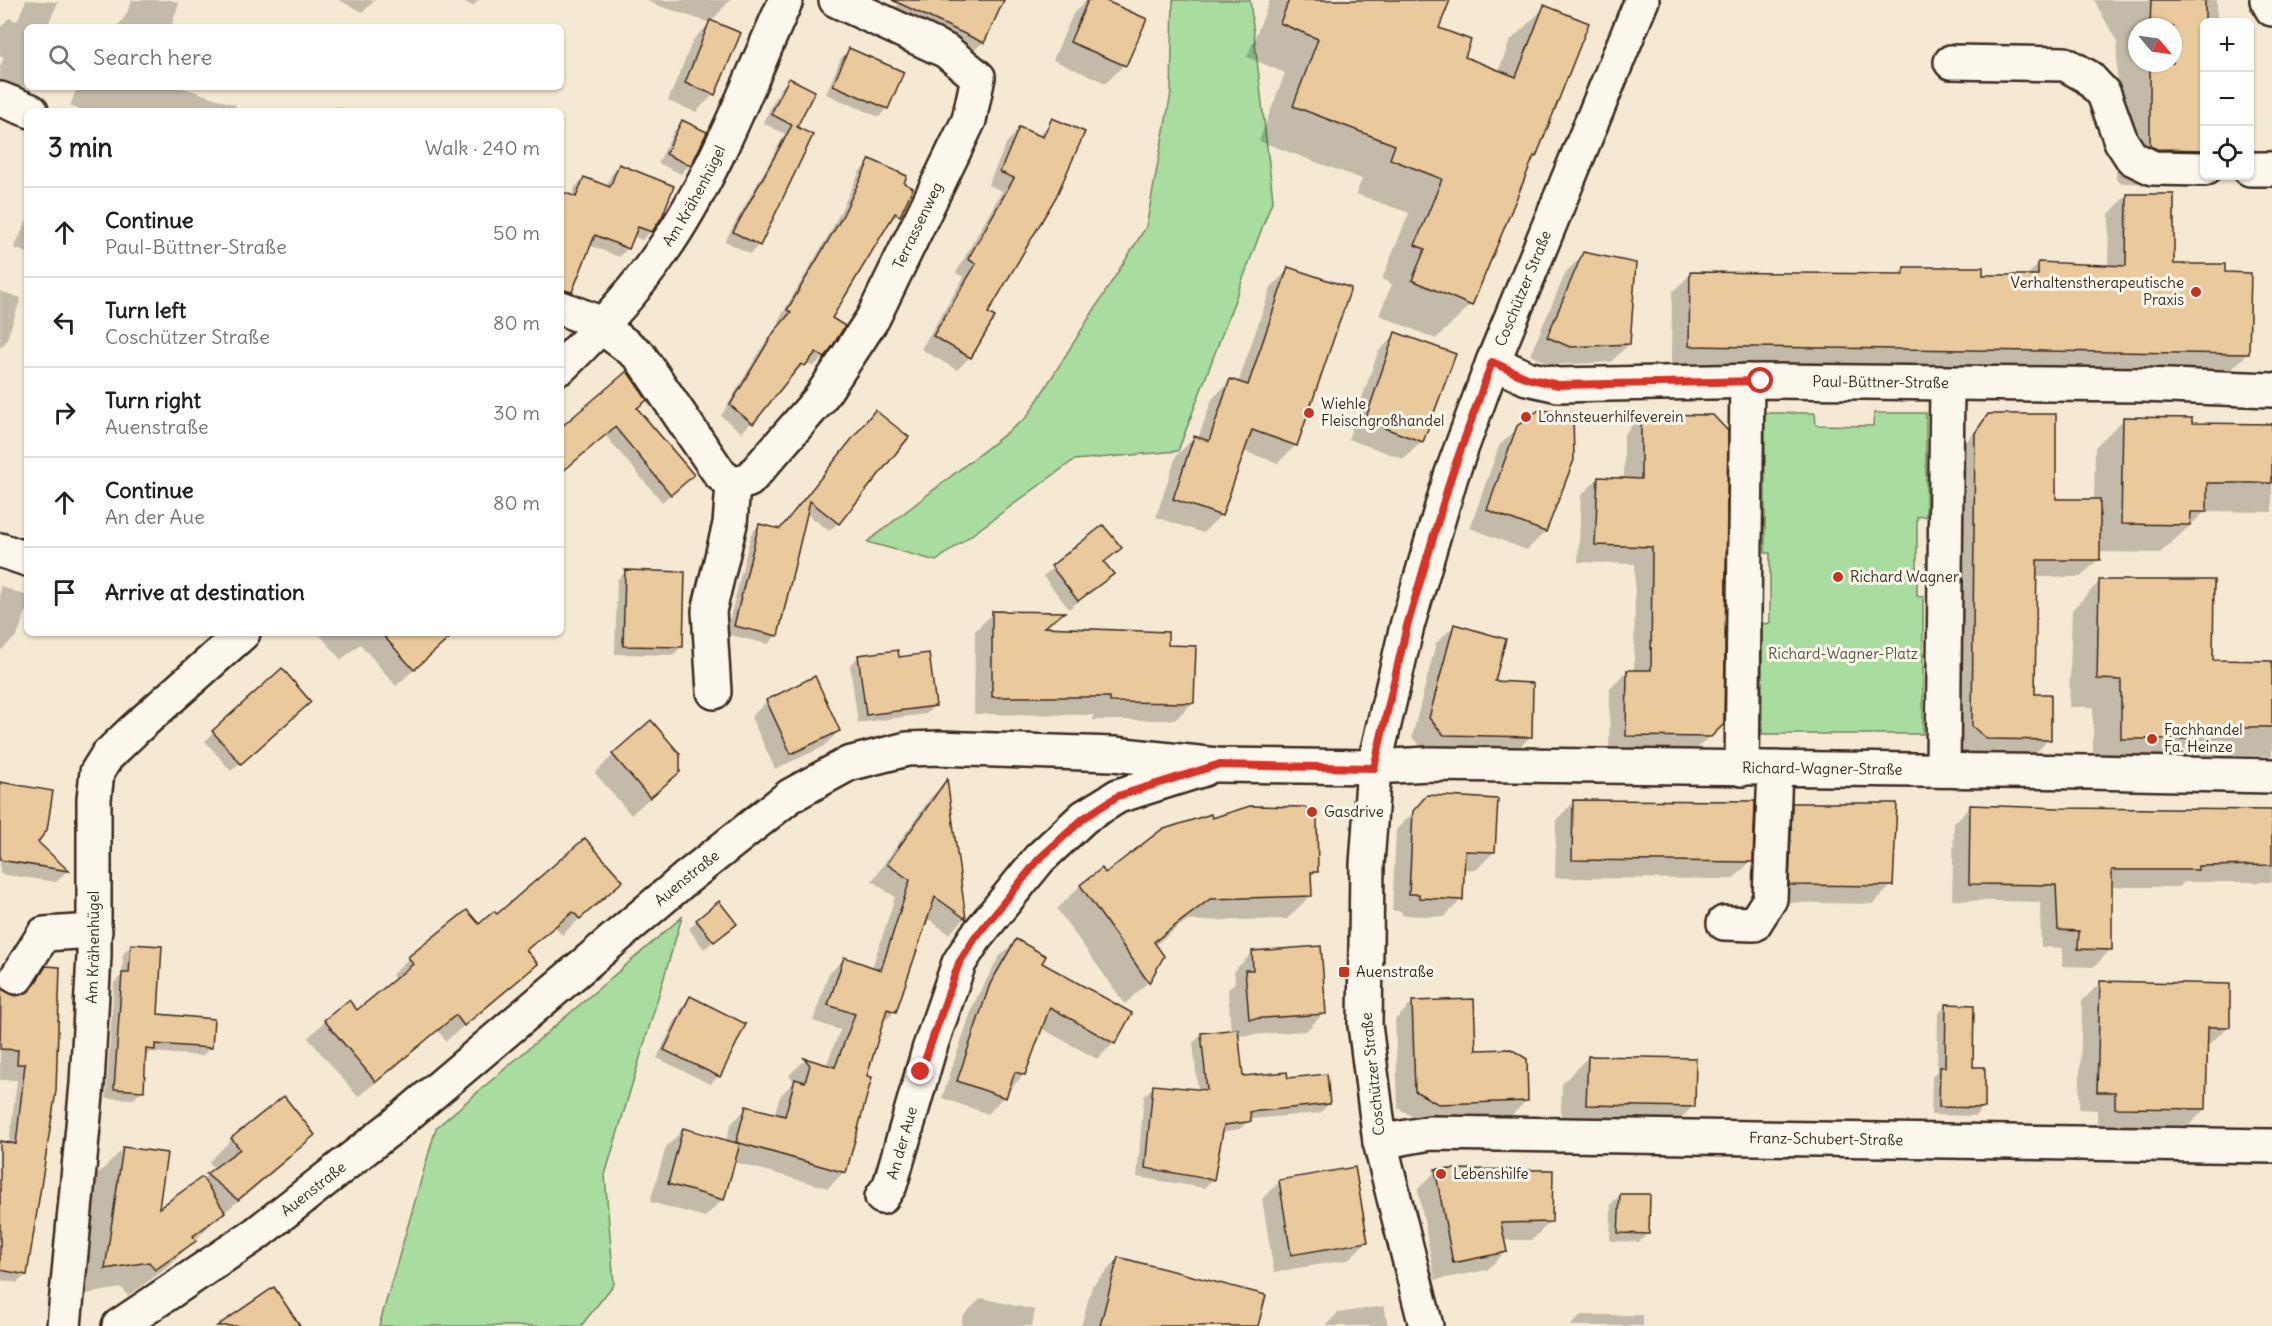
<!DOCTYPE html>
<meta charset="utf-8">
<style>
body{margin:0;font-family:Delius,sans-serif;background:#f6f6f6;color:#202124}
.controls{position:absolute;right:18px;top:18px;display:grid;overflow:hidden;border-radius:9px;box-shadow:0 2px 4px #0004}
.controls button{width:54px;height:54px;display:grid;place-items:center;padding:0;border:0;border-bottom:2px solid #e0e0e0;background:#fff;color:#202124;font:30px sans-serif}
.compass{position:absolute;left:2128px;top:18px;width:54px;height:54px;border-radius:50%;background:#fff;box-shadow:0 2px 4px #0004;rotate:119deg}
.stop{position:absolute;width:18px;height:18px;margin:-14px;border:4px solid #d93025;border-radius:50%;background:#fff}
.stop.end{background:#d93025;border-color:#fff;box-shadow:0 2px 6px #0008}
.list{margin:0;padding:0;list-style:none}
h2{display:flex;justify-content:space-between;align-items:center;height:78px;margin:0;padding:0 24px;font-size:26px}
h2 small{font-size:20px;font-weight:400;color:#757577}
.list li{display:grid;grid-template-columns:39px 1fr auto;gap:18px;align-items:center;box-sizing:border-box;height:90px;padding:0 24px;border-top:2px solid #e0e0e0}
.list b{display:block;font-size:22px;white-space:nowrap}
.list p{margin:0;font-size:20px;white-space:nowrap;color:#757577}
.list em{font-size:20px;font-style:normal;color:#757577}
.icon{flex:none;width:33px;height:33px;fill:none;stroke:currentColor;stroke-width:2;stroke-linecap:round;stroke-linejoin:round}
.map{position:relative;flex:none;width:2272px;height:1326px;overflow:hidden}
.search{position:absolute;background:#fff;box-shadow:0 2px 4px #0004;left:24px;top:24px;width:540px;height:66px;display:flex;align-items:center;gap:15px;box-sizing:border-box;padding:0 21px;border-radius:9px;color:#757577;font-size:22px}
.panel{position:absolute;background:#fff;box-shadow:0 2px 4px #0004;left:24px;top:108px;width:540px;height:528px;border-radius:9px}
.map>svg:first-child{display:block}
</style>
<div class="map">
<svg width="2272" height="1326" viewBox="0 0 2272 1326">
<rect width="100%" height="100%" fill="#f6e9d4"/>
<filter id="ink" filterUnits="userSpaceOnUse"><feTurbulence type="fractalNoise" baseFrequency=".0167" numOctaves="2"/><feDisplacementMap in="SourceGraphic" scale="12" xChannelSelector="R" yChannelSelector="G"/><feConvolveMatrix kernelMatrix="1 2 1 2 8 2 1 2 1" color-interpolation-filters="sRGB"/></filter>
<g filter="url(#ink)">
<g fill="#a8dd9f" stroke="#72845e" stroke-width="1.5">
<path d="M1173 0H1250L1273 199 1178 451 1074 460 936 561 867 542 1027 417 1146 227 1171 93Z"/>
<path d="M1765 413H1815L1816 425 1873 426 1874 413H1926V516L1917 517V596L1923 597V734H1762V624L1770 623V553H1765Z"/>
<path d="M682 917 605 1175 614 1284 581 1326H379L436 1128Z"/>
</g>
<g fill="#0003" fill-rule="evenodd">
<path d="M26 0 58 2 47 27H27V77L23 87 14 96 0 92V67L4 57 0 55V28L9 18 17 21Z"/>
<path d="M132 0H171L179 3 171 27H117L126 15Z"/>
<path d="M338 0H375L363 12Z"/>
<path d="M460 0H479L473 6Z"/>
<path d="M649 0H730L711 22 714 94 696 112 668 101 693 40 710 23 648 2Z"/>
<path d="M900 0H1002L983 42 963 61 888 26Z"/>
<path d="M1087 0H1100L1145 19 1124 65 1106 83 1053 60 1073 14Z"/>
<path d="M1270 0H1449L1437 29 1463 58 1498 72 1510 41 1545 7 1535 156 1531 160 1470 305 1436 339 1379 315 1392 284 1382 279 1409 213 1356 194 1362 179 1259 141 1285 73 1247 57Z"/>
<path d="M2094 0H2217V22H2204V162L2182 184 2122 183 2116 180 2117 42ZM2137 27H2173V63H2137Z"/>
<path d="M849 50 887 108 879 117 826 94 841 58Z"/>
<path d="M789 80 795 128 811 136 758 246 750 254 725 241 785 134 763 123 780 89Z"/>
<path d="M77 87H181L236 105 234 111H84L70 106Z"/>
<path d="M336 106 349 111H332Z"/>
<path d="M1053 119 986 313 993 317 970 357 957 370 921 349 964 277 956 273 1002 191 988 185 1007 142 1020 129 1038 137Z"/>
<path d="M682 122 705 133 689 165 681 174 658 163 674 131Z"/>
<path d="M870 161 911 188 898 215 886 224 830 319 823 357 813 367 806 362 793 375 791 374 742 433 721 416 764 344 782 323 778 321 831 231 860 171Z"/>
<path d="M619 166 651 231 642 240 633 236 628 248 619 257 589 245 561 285V193L572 197 575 187 584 178 606 187 611 175Z"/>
<path d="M2127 195 2172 265 2223 274 2248 353 2229 372 1671 365 1672 292 1691 274 1897 276 1904 268 1982 276H2026L2039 264 2108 266 2109 214Z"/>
<path d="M27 220V253L14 248Z"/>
<path d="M1584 254 1629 344 1611 362 1552 365 1530 355 1566 272Z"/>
<path d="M1289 269 1296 445 1278 463 1243 451 1221 515 1203 533 1156 517 1176 456 1194 438 1198 439 1212 399 1230 381 1238 383 1271 287Z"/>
<path d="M0 291 21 298 6 342 0 348Z"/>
<path d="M1396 334 1422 441 1404 459 1348 439 1378 352Z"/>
<path d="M636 409 683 484 662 502 605 435 561 472V429Z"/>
<path d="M875 412 838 523 829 531 806 513 776 636 768 644 726 634 751 534 759 525 779 530Z"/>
<path d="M1540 412 1545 532 1527 550 1470 528 1499 446 1527 419Z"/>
<path d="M1989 415 2054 500 2094 501 2095 447 2124 419 2191 424 2272 425V512L2206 511 2160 553 2098 552V559L2081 577H2035L2034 695 2049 739 2032 757 1969 756 1955 744 1958 451Z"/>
<path d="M1641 416 1722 723 1692 754 1609 753 1610 689 1627 671H1634L1635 564 1578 562 1581 496 1598 478 1624 479V434Z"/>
<path d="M1103 527 1120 548 1103 563 1112 574 1069 609 1043 576Z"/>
<path d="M625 572 681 647 673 655 615 654 617 580Z"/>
<path d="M2100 581 2212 662 2272 663V756L2170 755 2158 767H2093V707H2069L2072 610Z"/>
<path d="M0 586 27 596V609L17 636 0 651Z"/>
<path d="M993 613H1061L1045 629 1167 646 1193 702 1175 720H1093V715L974 714 975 631Z"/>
<path d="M1454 626 1531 736 1513 754 1426 752 1412 737 1436 643Z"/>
<path d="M322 633H452L453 634 396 686 360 644 341 660 320 635Z"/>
<path d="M859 656 935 705 926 714 858 723 850 665Z"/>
<path d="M282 670 301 710 231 771 205 741Z"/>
<path d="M767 701 839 731 823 747 775 769 751 717Z"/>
<path d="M613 755 678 772 631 815 595 773Z"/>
<path d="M946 782 965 918 949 934 927 918 895 1011 881 1025 865 1077 844 1172 828 1188 734 1162 723 1199 705 1217 650 1202 666 1147 684 1129 726 1141 731 1124 747 1108 774 1115 780 1096 794 1082 789 1075 805 1060 826 1066 840 1030 813 1021 828 975 844 959 872 968 895 897 872 881 931 797Z"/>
<path d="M0 795 36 842 67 871 56 882 0 874Z"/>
<path d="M1428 797 1494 852 1476 870 1463 869 1462 899 1444 917 1402 915 1401 911H1392L1396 830Z"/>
<path d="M1574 802 1751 861 1733 879 1555 878 1556 820Z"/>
<path d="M1793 805 1891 886 1873 904 1772 902 1775 823Z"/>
<path d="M1971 806 2059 810 2272 811V882H2184L2179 887H2110L2111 949 2094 967 2062 966 2063 948 2041 947 2040 902 1952 900 1954 823Z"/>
<path d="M1212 820 1316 871 1310 878V896L1287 919 1186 921 1155 945 1162 956 1148 982 1125 1004 1057 909 1080 886 1102 871 1105 875Z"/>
<path d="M621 881 562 935 555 927 526 952 536 964 446 1041 438 1031 358 1097 308 1038 325 1021 357 1012 396 980 392 975 409 958 497 916Z"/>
<path d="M697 921 735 924 704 949 689 929Z"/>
<path d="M1016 941 1114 1043 1097 1059 1041 1028 1024 1074 988 1114 942 1098 974 1003 999 957Z"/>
<path d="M131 945 156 1016 210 1048 202 1056 150 1052 144 1058 142 1090 134 1099 106 1098 114 983 122 975 123 954Z"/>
<path d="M1252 953 1324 1013 1306 1031 1237 1036 1241 1078 1286 1080 1328 1104 1320 1113 1250 1119 1240 1129 1222 1132 1212 1180 1204 1188 1137 1177 1144 1096 1153 1087 1198 1090 1193 1043 1201 1035 1231 1032 1228 990 1235 982 1234 971Z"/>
<path d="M47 968 26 1275 17 1283 0 1280V1143L9 1144 17 1080H0V993L2 991 16 997 26 995Z"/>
<path d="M2100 983 2228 1026 2210 1044H2206L2205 1109 2187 1127 2097 1125V1110L2079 1109 2082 1001Z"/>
<path d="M690 998 719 1076 710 1084 657 1058 682 1007Z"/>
<path d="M1413 1002 1474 1051 1527 1100 1509 1118 1420 1121 1398 1108 1395 1020Z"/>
<path d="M1946 1006 1972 1069 1983 1107 1975 1116 1931 1115 1932 1077 1937 1071 1938 1014Z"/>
<path d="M1588 1057 1693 1106 1666 1133 1560 1131 1562 1084Z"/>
<path d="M313 1135 289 1159 213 1222 168 1267 128 1296 122 1288 79 1295 97 1175 124 1148 157 1212 215 1170 209 1162 232 1139Z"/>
<path d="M1436 1171 1550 1222 1532 1240H1503L1505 1252 1487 1270 1435 1280 1418 1189Z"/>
<path d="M1280 1181 1366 1242 1348 1260 1274 1272 1262 1199Z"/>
<path d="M1620 1195 1648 1233 1639 1242 1610 1241 1611 1204Z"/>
<path d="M1118 1259 1256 1326H1081L1092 1286Z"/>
<path d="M981 1298 1035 1310 1032 1326H961L963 1316Z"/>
<path d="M1384 1306 1388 1326H1325L1338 1313Z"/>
<path d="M1581 1315H1643V1326H1570Z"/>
</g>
<g fill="#eac99c" stroke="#3b2a1e" stroke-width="1.5">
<path d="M892 0H1004L984 43Z"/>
<path d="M1088 0H1104L1147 19 1126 66 1070 42Z"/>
<path d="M1289 0H1450L1439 28 1471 40 1465 57 1516 77 1544 5 1589 23 1536 157 1534 156 1472 306 1412 280 1425 249 1415 245 1442 179 1390 159 1395 145 1293 106 1318 39 1280 23Z"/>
<path d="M2151 0H2205V150L2157 149 2150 146V63H2173V27H2150Z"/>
<path d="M710 20 741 33 715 95 685 83Z"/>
<path d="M849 48 904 72 888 109 833 85Z"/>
<path d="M789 78 815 91 797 127 813 135 760 246 733 232 792 125 771 114Z"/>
<path d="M1052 118 1085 132 1056 197 988 313 995 317 971 358 933 336 976 264 968 259 1014 178 1000 172 1019 127 1043 137Z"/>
<path d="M682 120 707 132 691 166 666 154Z"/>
<path d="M870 159 907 176 904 183 913 188 900 216 895 213 832 318 845 326 825 358 816 352 805 366 801 364 753 424 730 405 774 332 791 312 787 310 841 219Z"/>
<path d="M619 164 674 186 662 217 652 232 638 227 629 249 595 235 572 292 561 290V191L576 197 584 177 610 187Z"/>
<path d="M2127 194H2174V264H2225V272L2251 273 2249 354 1689 346 1690 272 1904 274V267H1983V275H2038V262L2126 266Z"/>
<path d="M1583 252 1636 263 1630 344 1570 347 1547 337Z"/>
<path d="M1288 267 1351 288 1297 446 1252 430 1222 516 1173 499 1194 436 1209 441 1230 379 1248 385Z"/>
<path d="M1395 332 1456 354 1423 442 1365 421Z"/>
<path d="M627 371 647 400 637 408 694 475 671 495 615 427 561 473V427Z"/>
<path d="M875 410 909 437 839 524 810 501 778 636 734 626 759 524 780 529Z"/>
<path d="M1539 410 1573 413 1574 460 1546 532 1487 510 1517 426Z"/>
<path d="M1641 414 1713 415 1728 431 1724 724 1711 737 1626 736 1627 670H1651L1652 547 1595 545 1598 477 1641 479Z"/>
<path d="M1988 414H2056V499H2100V560H2037L2035 694H2051V740L1987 739 1972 726 1975 433Z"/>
<path d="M2123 417 2192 418V423L2272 424V483H2207V512H2191L2190 525 2121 524Z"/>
<path d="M1103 525 1122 548 1104 562 1114 574 1078 601 1051 566Z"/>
<path d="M625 570 685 572 683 647 623 646Z"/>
<path d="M2099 580H2214L2213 660 2272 661V727H2188V739H2121V680L2097 679Z"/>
<path d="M992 611 1065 612 1044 627 1168 632V645L1196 646 1194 703 1110 702V697H992Z"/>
<path d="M1454 624 1506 639 1495 681 1533 683 1532 737 1444 735 1429 718Z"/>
<path d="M381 633H455L414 670Z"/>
<path d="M898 650 899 657 929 653 936 706 866 715 858 655Z"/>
<path d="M282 668 311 702 241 764 212 731Z"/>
<path d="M815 676 840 731 791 754 766 700Z"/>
<path d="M651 720 680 754V772L650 798 612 754Z"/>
<path d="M947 779 966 919 935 897 896 1012 887 1009 867 1076 872 1077 846 1173 736 1142 746 1106 785 1116 795 1079 805 1082 810 1065 804 1058 835 1067 855 1014 828 1005 844 957 881 970 910 880 887 864Z"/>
<path d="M0 782 53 791 47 830 38 842 69 871 0 860Z"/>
<path d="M1427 795 1498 799 1495 852 1465 851 1463 900 1419 898V894H1409L1413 811Z"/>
<path d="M1573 800 1755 801 1753 862 1572 860Z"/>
<path d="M1792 803H1897L1893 886 1789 885Z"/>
<path d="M1970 805 2059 808 2272 810V865L2198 866V870H2112V950L2078 949 2079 931 2058 930 2056 885 1969 884Z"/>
<path d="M1250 806 1305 807 1317 818 1318 872H1311L1312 896 1210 899 1154 942 1164 956 1149 983 1080 885 1102 868 1105 873 1161 830 1211 814 1212 818Z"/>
<path d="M585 838 623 881 580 919 573 912 526 950 538 964 464 1026 456 1015 376 1082 324 1020 349 1000 357 1010 413 964 408 957 467 910 479 924 494 911 497 914Z"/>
<path d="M719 901 737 924 714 942 696 920Z"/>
<path d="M1016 939 1046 956 1042 963 1132 1013 1115 1044 1050 1007 1025 1075 1015 1072 1006 1098 957 1081 990 984Z"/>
<path d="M131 944 162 946 158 1014 214 1019 212 1048 155 1044V1050L146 1049 144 1091 114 1089 122 973H129Z"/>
<path d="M1321 946 1326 1014 1249 1019 1245 970H1253L1252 951Z"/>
<path d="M46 966 60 967 56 1091 27 1275 0 1270V1141L16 1144 25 1064H17L18 1050 0 1049 1 989 16 996 26 993 31 990Z"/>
<path d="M2100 981 2230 984V1027H2208L2206 1109 2115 1108V1092H2097Z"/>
<path d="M690 996 746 1024 720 1077 664 1050Z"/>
<path d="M1474 999 1476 1050 1511 1049 1527 1059 1528 1101 1438 1104 1415 1091 1412 1001Z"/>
<path d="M1946 1004 1974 1005 1973 1067H1985V1108L1939 1107 1940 1067H1945Z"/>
<path d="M1238 1029 1243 1076 1287 1072 1288 1078 1327 1074 1330 1104 1250 1112 1251 1121 1248 1122 1224 1125 1214 1180 1145 1168 1153 1085 1207 1090 1201 1033Z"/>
<path d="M1588 1056 1696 1058 1695 1107 1586 1105Z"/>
<path d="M284 1096 315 1135 238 1200 206 1174 240 1149 231 1138Z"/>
<path d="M683 1128 740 1144 724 1200 668 1184Z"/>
<path d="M123 1147 167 1153 159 1208 202 1177 225 1212 193 1236 196 1241 155 1270 149 1262 105 1269Z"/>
<path d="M1355 1167 1368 1242 1291 1255 1279 1180Z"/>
<path d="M1435 1169 1553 1170 1552 1222 1501 1223 1507 1252 1453 1263Z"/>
<path d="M1620 1194H1650L1649 1234 1618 1233Z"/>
<path d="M1118 1257 1266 1295 1258 1326H1100Z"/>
<path d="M274 1287 300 1326H217Z"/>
</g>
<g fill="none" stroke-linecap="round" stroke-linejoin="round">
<g stroke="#3b2a1e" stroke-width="38">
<g id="minor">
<path d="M2267 0 2272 9"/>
<path d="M1951 62 2065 64 2088 77 2104 94 2121 141 2132 158 2153 168 2204 169"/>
<path d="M0 99 31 111"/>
<path d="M2250 169H2272"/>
<path d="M561 308 592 320 639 355 720 474 733 485"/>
<path id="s1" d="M1493 362 1527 378 1558 385 1761 381 2143 385 2272 390"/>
<path id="s2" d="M561 367C598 331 634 293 663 250 714 177 749 82 786 0"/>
<path id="s3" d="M733 485 749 480 819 400 873 318 969 120 978 77 946 51 836 0"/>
<path d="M0 550 27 559"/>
<path d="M714 692 709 611 730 524 733 485"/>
<path d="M1742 769 1747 381"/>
<path d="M1943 770 1947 384"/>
<path d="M1724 923 1754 924 1770 899 1775 769"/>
<path d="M17 977 44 934 95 931"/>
<path id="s4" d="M1380 1142 1430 1133 2272 1146"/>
<path id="s5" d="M882 1197 890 1185 929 1050 959 963 975 938 1039 859 1084 817 1118 796 1204 769"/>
<path id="s6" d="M64 1326 87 1084 94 956V799L97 772 107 756 134 730 243 633"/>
<path id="s7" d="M119 1326 256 1234 395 1125 685 879 790 796 848 764 907 749 939 748 1114 754 1217 765 1374 767 1429 764 2088 772 2272 776"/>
<path id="s8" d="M1426 1326 1380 1142 1365 1025 1367 864 1374 767 1407 626 1451 476 1493 362 1642 0"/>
</g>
</g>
<use href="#minor" stroke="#fbf7ec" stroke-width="33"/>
</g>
</g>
<g fill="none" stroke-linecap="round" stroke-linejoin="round" filter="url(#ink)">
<path stroke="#d93025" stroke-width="8" d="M921 1072 959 963 975 938 1039 859 1084 818 1118 796 1217 765 1374 768 1407 626 1451 477 1492 362 1527 378 1558 385 1761 381"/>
</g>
<g fill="#c8321e" stroke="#fbf7ec" stroke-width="2">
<circle cx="2196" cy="292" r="6"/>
<circle cx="1309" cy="413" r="6"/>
<circle cx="1526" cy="417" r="6"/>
<circle cx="1838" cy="577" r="6"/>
<circle cx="2152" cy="739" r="6"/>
<circle cx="1312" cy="812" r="6"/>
<rect x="1338" y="966" width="12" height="12" rx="3"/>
<circle cx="1441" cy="1174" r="6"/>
</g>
<g text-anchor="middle" stroke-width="6" stroke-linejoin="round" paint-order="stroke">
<g font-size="15" fill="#3b2a1e" stroke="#fbf7ec">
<text dy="5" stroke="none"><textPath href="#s2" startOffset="218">Am Krähenhügel</textPath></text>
<text dy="5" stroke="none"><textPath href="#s3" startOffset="324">Terrassenweg</textPath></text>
<text dy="5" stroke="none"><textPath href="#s8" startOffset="1068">Coschützer Straße</textPath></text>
<text dy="5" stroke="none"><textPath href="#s1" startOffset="392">Paul-Büttner-Straße</textPath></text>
<text dy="5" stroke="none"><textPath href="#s7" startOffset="1899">Richard-Wagner-Straße</textPath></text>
<text dy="5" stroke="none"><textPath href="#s7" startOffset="724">Auenstraße</textPath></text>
<text dy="5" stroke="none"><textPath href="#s6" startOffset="380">Am Krähenhügel</textPath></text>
<text transform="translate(1373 1074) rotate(-96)" y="5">Coschützer Straße</text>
<text dy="5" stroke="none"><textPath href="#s4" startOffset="447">Franz-Schubert-Straße</textPath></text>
<text dy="5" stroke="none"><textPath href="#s5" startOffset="58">An der Aue</textPath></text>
<text dy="5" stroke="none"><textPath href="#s7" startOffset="238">Auenstraße</textPath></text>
</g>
<g font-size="15" fill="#3b2a1e" stroke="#fbf7ec" text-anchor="start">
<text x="2184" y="288" text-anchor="end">Verhaltenstherapeutische<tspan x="2184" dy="17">Praxis</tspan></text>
<text x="1321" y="409">Wiehle<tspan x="1321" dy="17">Fleischgroßhandel</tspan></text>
<text x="1538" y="422">Lohnsteuerhilfeverein</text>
<text x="1850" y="582">Richard Wagner</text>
<text x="2164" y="735">Fachhandel<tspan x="2164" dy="17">Fa. Heinze</tspan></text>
<text x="1324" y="817">Gasdrive</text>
<text x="1356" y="977">Auenstraße</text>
<text x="1453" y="1179">Lebenshilfe</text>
</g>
<g font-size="15" fill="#56573e" stroke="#fbf7ec">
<text x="1843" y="659">Richard-Wagner-Platz</text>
</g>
</g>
</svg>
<div class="controls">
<button>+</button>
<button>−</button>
<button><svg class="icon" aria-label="locate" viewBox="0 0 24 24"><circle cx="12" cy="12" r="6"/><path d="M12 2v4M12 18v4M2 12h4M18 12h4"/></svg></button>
</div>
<svg class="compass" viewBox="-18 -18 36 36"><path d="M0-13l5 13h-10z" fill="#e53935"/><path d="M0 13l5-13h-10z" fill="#757577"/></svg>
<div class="stop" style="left:1761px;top:381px"></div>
<div class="stop end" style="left:921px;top:1072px"></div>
<div class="search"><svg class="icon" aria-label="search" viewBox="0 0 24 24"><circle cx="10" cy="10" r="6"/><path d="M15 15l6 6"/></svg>Search here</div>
<section class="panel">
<h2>3 min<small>Walk · 240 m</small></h2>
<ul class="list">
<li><svg class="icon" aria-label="ahead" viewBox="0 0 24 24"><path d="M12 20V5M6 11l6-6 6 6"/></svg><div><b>Continue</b><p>Paul-Büttner-Straße</p></div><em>50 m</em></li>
<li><svg class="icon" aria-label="left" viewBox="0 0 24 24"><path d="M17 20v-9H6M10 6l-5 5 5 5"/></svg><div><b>Turn left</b><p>Coschützer Straße</p></div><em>80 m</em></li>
<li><svg class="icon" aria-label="right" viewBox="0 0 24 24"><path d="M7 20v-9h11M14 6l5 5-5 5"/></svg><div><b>Turn right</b><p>Auenstraße</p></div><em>30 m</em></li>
<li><svg class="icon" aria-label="ahead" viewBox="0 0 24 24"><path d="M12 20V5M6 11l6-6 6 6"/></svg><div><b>Continue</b><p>An der Aue</p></div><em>80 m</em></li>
<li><svg class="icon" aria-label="arrive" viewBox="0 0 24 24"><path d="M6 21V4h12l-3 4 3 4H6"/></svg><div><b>Arrive at destination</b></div></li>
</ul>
</section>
</div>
